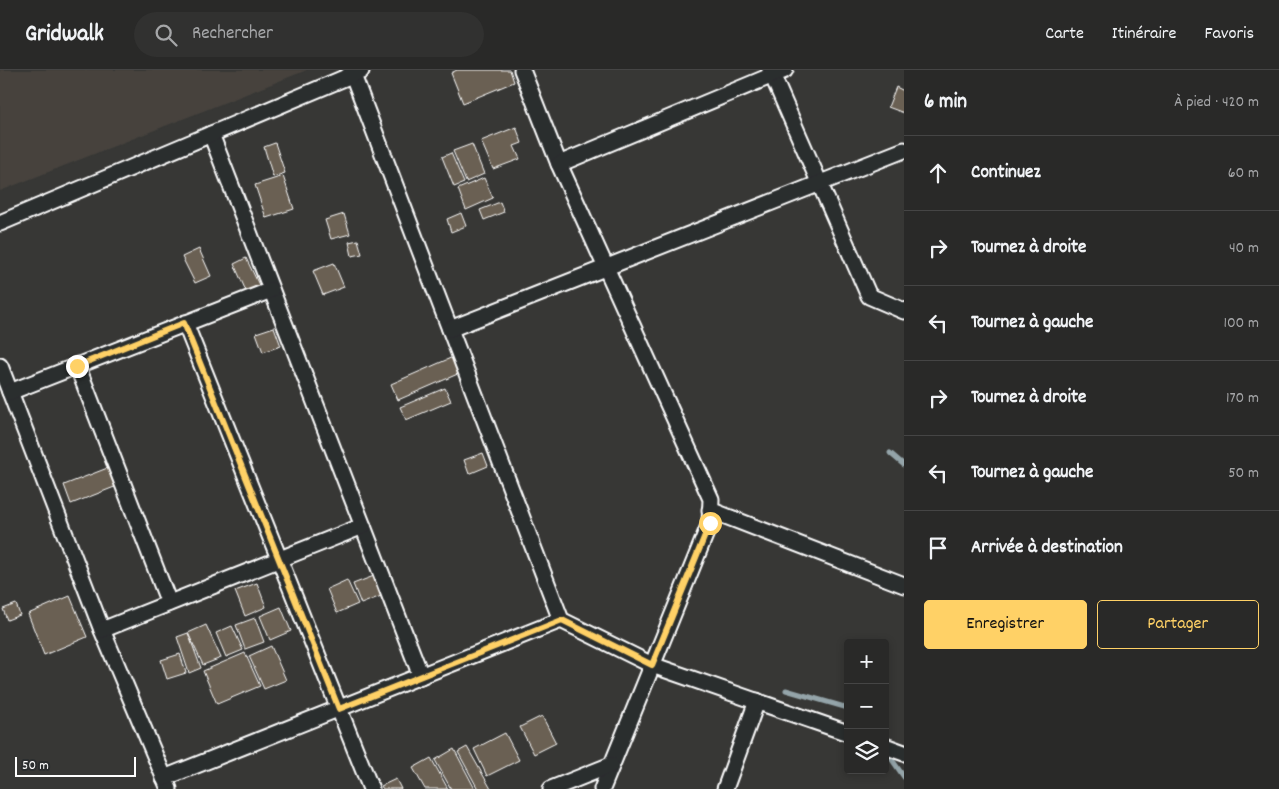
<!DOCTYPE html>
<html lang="fr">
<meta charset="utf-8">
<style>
body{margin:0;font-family:Dekko,sans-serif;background:#313130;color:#f1f3f6}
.controls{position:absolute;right:15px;bottom:15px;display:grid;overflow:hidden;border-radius:5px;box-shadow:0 2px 8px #0003}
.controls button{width:45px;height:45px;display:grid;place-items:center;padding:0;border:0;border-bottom:1px solid #454545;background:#292928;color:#f1f3f6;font:25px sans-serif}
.scale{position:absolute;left:15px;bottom:12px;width:121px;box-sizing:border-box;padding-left:5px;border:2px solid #fff;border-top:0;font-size:14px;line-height:18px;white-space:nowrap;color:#fff;-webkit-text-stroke:4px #2a2d2e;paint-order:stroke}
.stop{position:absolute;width:15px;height:15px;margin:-11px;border:4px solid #ffd166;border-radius:50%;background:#fff}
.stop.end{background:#ffd166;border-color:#fff;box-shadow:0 1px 5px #0008}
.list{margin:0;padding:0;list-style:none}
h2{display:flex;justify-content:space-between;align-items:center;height:65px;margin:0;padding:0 20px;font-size:21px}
h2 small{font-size:16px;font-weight:400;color:#a5a6a8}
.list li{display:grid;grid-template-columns:32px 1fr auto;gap:15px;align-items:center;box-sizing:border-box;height:75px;padding:0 20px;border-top:1px solid #454545}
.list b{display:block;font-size:19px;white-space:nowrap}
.list em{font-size:16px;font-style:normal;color:#a5a6a8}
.actions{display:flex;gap:10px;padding:15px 20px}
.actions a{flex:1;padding:11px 0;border:1px solid #ffd166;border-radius:5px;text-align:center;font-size:18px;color:#ffd166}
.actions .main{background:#ffd166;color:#111}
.icon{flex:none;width:28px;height:28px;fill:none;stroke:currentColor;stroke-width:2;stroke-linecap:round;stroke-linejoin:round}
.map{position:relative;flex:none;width:904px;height:719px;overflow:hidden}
header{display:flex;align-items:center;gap:30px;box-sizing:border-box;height:70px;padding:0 25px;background:#292928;border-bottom:1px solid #454545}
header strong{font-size:24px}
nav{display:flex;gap:28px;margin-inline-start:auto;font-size:18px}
.search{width:350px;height:45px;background:#313130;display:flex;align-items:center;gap:12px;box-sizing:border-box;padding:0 18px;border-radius:28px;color:#a5a6a8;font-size:19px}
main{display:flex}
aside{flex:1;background:#292928}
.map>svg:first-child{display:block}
</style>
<header>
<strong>Gridwalk</strong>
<div class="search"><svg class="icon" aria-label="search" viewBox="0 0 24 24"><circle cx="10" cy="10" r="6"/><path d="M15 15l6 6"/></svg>Rechercher</div>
<nav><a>Carte</a><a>Itinéraire</a><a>Favoris</a></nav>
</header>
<main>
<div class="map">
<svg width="904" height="719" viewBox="0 0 904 719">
<rect width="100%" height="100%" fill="#373735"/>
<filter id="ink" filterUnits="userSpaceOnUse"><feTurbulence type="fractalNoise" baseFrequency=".02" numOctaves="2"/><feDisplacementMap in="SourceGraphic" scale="10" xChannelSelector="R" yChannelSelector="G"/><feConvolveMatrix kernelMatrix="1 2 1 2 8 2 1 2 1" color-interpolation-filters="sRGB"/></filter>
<g filter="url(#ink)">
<path fill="#47433e" d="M0 0H307L0 121Z"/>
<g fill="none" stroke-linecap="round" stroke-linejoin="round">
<g stroke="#94a4a9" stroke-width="5">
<path d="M890 383 904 395"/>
<path d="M786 620 848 638"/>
<path d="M886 681 904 707"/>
</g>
</g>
<g fill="#6b6052" stroke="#fff">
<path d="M457 0H510L514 12 463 33 451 3Z"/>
<path d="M896 17 904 21V43L888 37Z"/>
<path d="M516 57 522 73 514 76 520 89 493 99 481 71Z"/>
<path d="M275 73 285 103 273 107 264 77Z"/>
<path d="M472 74 484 104 466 112 453 81Z"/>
<path d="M451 83 464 113 454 117 442 87Z"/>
<path d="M283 106 294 139 266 148 255 115Z"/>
<path d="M484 108 493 128 466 140 458 119Z"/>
<path d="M500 132 504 142 484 150 480 140Z"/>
<path d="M461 143 466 156 451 162 447 149Z"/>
<path d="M344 144 350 164 331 169 325 150Z"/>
<path d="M358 170 362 184 352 186 349 172Z"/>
<path d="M199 179 211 206 195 213 182 187Z"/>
<path d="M246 188 259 215 246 221 234 194Z"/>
<path d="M334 193 344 217 323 225 313 201Z"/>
<path d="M274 257 281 276 263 282 256 263Z"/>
<path d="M453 287 460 303 398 330 391 314Z"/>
<path d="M445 318 451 331 406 350 400 337Z"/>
<path d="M483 383 488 396 469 404 464 390Z"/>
<path d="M110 397 117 416 71 434 64 415Z"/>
<path d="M374 506 381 526 361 534 353 514Z"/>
<path d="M347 510 358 534 337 543 327 519Z"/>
<path d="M257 513 266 537 245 546 235 521Z"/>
<path d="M70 526 87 567 44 585 28 544Z"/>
<path d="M16 534 20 545 7 550 3 539Z"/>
<path d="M281 537 291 561 270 570 260 546Z"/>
<path d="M255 548 264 572 245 579 236 555Z"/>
<path d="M206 555 221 588 203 595 188 563Z"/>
<path d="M232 556 243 580 226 587 216 563Z"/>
<path d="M188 563 201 598 189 603 177 567Z"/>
<path d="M271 576 286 610 264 619 249 586Z"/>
<path d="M245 583 260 616 217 634 203 601Z"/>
<path d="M180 584 186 603 167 609 161 590Z"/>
<path d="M542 646 556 673 534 684 520 657Z"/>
<path d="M505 663 519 690 487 706 474 679Z"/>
<path d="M467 677 491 719H478L458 682Z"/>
<path d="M454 679 475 719H451L435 690Z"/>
<path d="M431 688 448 719H425L413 698Z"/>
<path d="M396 709 401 719H383L381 716Z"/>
</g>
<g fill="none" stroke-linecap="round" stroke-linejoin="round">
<g stroke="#fff" stroke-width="19">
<g id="minor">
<path d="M351 0 561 550 652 595 848 663"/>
<path d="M522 0 559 94 711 429 710 453 602 719"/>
<path d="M770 0 869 226 904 241"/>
<path d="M211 64 421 606"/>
<path d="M559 94 785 0"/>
<path d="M0 153 361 1"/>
<path d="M185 253 371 719"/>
<path d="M450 259 904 80"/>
<path d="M77 295 169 533"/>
<path d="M0 296 102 560 169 719"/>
<path d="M10 322 271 220"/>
<path d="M710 440 904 515"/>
<path d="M102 560 363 456"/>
<path d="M885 676 904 683"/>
<path d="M164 708 561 550"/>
<path d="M551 719 611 695"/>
<path d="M725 719 757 631"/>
</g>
</g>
<use href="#minor" stroke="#2a2d2e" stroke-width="15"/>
</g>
</g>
<g fill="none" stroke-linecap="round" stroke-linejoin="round" filter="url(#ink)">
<path stroke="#ffd166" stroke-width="6" d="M77 296 184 253 339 639 562 550 652 595 710 453"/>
</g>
</svg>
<div class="controls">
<button>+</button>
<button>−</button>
<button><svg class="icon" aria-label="layers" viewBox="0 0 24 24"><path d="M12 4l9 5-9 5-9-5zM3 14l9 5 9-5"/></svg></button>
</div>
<div class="scale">50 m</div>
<div class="stop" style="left:710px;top:453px"></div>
<div class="stop end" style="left:77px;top:296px"></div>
</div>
<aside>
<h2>6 min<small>À pied · 420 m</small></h2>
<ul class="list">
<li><svg class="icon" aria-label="ahead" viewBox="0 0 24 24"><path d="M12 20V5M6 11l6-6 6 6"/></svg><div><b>Continuez</b></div><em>60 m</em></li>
<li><svg class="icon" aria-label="right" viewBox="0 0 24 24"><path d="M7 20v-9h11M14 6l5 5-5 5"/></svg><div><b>Tournez à droite</b></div><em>40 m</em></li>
<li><svg class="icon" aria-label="left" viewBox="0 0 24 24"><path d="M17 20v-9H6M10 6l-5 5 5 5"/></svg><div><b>Tournez à gauche</b></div><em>100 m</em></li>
<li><svg class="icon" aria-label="right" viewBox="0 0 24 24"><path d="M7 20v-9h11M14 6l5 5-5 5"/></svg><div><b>Tournez à droite</b></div><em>170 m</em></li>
<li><svg class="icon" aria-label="left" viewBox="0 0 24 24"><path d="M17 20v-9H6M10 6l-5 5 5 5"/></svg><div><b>Tournez à gauche</b></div><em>50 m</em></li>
<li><svg class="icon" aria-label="arrive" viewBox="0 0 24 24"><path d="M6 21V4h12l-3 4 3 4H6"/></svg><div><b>Arrivée à destination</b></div></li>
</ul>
<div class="actions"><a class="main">Enregistrer</a><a>Partager</a></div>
</aside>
</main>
